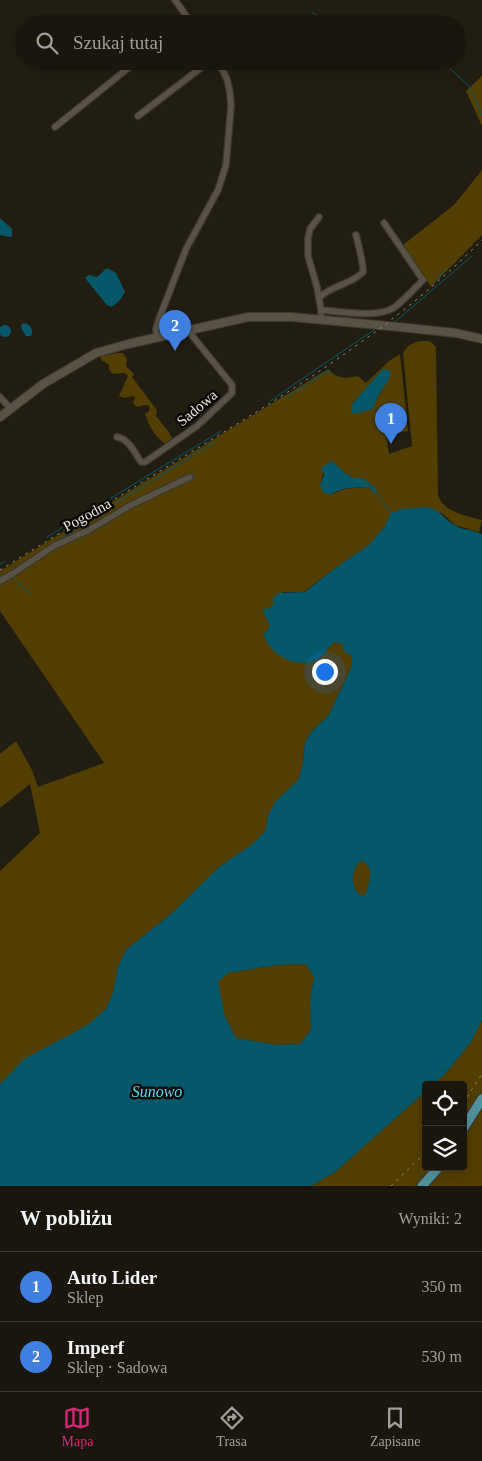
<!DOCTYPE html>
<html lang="pl">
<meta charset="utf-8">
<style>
body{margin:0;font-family:"Times New Roman",serif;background:#231f16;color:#f1f3f6}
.controls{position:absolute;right:15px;bottom:15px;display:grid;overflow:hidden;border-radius:5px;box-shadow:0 5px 20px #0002}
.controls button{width:45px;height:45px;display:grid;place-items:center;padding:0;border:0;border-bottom:1px solid #38352e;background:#1a160d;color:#f1f3f6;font:25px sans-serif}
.you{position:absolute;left:324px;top:671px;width:18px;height:18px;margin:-12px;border:4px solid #fff;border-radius:50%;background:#1a73e8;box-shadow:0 0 0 8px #1a73e833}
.badge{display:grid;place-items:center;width:32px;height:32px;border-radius:50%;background:#db2777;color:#fff;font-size:16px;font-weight:700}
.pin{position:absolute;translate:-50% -41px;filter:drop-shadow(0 1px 2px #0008)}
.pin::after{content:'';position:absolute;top:26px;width:18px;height:15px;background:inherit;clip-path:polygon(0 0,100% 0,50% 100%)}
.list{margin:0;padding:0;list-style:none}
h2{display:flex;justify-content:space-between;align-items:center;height:65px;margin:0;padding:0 20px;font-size:21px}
h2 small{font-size:16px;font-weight:400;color:#9f9f9d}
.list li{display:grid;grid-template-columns:32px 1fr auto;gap:15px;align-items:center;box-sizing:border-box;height:70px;padding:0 20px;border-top:1px solid #38352e}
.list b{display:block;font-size:19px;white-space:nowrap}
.list p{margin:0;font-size:16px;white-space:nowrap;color:#9f9f9d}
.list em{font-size:16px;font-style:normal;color:#9f9f9d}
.icon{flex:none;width:28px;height:28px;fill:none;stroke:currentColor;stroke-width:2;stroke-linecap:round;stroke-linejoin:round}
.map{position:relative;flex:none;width:482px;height:1186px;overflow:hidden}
.search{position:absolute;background:#1a160d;box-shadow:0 5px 20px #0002;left:15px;right:15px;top:15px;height:55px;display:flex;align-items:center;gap:12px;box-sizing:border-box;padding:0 18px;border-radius:28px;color:#9f9f9d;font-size:19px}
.sheet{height:205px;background:#1a160d}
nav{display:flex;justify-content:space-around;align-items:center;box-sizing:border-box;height:70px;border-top:1px solid #38352e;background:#1a160d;font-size:14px;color:#9f9f9d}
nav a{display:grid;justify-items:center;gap:2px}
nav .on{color:#db2777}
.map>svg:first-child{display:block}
</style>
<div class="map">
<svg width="482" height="1186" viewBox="0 0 482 1186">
<rect width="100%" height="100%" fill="#221d11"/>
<g fill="#533e02" fill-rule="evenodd">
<path d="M482 76V126L466 91Z"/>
<path d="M482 170V235L431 287 403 245 454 205Z"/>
<path d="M421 341H430L436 347 438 495C443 512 467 516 482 520L479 532 455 525 443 514 426 507 391 513 385 526 369 545 338 566 304 592H283L273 598V605L269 609 263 611 270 626 264 634C267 652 296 668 314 661 323 658 327 649 334 642L342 644 352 655V666L328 716 312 731 305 742 303 762 299 779 268 816 266 829 260 837 252 845 219 867 171 914 126 950 118 967 113 993 105 1010 87 1026 62 1040 0 1084V871L40 833 30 784 0 808V754L16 741 32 770 38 787 104 763 0 611V571L328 369C338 379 344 379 358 376L366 383 389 361 400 354 408 431 386 436 389 454 412 446 403 354C406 346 413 342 421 341ZM383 369H387L390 377C386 383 382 389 379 395 374 404 373 411 361 411L353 403ZM332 461 346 474 377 490V493L367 487 344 489 332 494 320 486 323 473Z"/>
<path d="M117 353H123L127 359 126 366 134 374 132 377 157 410 156 416 168 431 173 439 174 444 171 447C158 442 149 427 145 414L149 411 150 407 147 405C140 405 138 410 133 403L135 397 133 396 125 398 119 396 128 376 124 373 113 374 109 370V365L101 360V356Z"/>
<path d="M360 861C376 862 369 885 365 895H360C350 885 351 872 360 861Z"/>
<path d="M306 964 314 977 310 1001 311 1030 300 1044 277 1045 236 1038 225 1017 217 982 228 973 277 965Z"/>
<path d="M482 1020V1186H311L335 1172 426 1091V1167H463V1085H433L445 1074 471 1042Z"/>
</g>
<g fill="#05586a" fill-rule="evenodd">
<path d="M0 218 12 229V236L10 237 0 235Z"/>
<path d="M107 268 116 273 125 292 120 300 112 307 107 305 85 278 89 275 97 277Z"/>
<path d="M23 323C30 323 34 330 31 336H26L22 330 21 326Z"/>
<circle cx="5" cy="331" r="6"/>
<path d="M383 369H387L390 372V377L378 396 373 409 354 414 351 410 353 403Z"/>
<path d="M332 461 346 474 353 478H363L377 490 376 494C374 492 371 488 367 487 364 487 346 488 343 489 332 492 327 500 320 486L324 474 321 468Z"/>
<path d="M426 507C442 510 443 519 456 526 464 530 474 530 482 534V1020L471 1042 445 1074 433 1085H426V1091L335 1172 311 1186H0V1084L24 1059 86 1026 105 1010 113 993 118 967 126 950 171 914 219 867 251 845 260 837 266 829 268 816 275 802 299 779 303 762 305 742 312 731 328 716 352 666V655L345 653 342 644 334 642C327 649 323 658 314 661 296 669 267 653 264 634L270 626 263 611 266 608 269 609 273 605V598L278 593 305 592 338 566 369 545 385 526 391 513 402 509ZM360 861C376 863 369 885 365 895H360C350 885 351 872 360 861ZM306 964 314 977 310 1001 311 1030 300 1044 277 1045 236 1038 225 1017 218 982 228 973 277 965Z"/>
</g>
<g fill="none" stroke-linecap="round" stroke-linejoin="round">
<g stroke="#05586a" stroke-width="1">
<path d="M312 12 329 24"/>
<path d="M442 61 470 87 482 115"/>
<path d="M435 280 446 270"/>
<path d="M396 321 472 256"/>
<path d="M338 357 337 355 374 330"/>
<path d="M286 398 329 370 331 374"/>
<path d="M270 401 337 355"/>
<path d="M376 494 391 513"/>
<path d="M47 537 221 431"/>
<path d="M57 541 78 528V526L215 442"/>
<path d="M0 564 4 562"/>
<path d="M12 576 17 582 31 594"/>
</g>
<g stroke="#3d3831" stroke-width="8">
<g id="minor">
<path d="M175 0 192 24"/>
<path d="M138 116 210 61"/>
<path d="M55 127 137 61"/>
<path d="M319 217 310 229 308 239V256L317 287 321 310"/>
<path d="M319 298C331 285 351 285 363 272 364 266 358 243 356 235"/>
<path d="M321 320V310C341 311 378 319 395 307 405 299 414 289 423 280L384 223"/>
<path d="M157 338 156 329 159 319 186 249 218 190 226 165 231 106 230 93 227 79 218 61"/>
<path d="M0 397 10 408"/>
<path d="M117 437C129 439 135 453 141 462H145L197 426 232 393V385L194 338 191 334V330"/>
<path d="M0 581 12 574 54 546 89 530 131 505 190 477"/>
</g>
</g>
<g stroke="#3d3831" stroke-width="10">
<path id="secondary" d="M0 417 43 384 96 353 128 344 248 317H292L399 327 456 333 482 339"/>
</g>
<g stroke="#3d3831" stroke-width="11">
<g id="primary">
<path d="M463 1129 482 1099"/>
<path d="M422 1186 439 1167"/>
</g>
</g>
<use href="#minor" stroke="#595345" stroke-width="5.5"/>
<use href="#secondary" stroke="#595345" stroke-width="8"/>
<use href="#primary" stroke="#5193a0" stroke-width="9"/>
<g stroke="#928e84" stroke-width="1" stroke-dasharray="2.5 5" stroke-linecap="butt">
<path d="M0 570C65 530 131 489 196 449 298 387 398 325 482 240"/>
<path d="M463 1103 482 1074"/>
<path d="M391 1186 426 1152"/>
</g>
</g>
<g text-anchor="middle" stroke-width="5" stroke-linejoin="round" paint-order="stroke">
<g font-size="15" fill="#e9e6dd" stroke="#090704">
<text transform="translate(197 408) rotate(-40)" y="5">Sadowa</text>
<text transform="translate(87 515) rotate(-29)" y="5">Pogodna</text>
</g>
<g font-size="16" font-style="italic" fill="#56dbfe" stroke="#090704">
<text x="157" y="1097">Sunowo</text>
</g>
</g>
</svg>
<div class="controls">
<button><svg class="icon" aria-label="locate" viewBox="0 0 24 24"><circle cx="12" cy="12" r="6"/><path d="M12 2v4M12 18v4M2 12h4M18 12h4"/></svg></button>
<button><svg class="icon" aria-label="layers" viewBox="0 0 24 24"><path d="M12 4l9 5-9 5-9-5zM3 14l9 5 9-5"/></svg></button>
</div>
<div class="you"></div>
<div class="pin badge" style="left:391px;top:444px;background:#3f7fe0">1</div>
<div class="pin badge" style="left:175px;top:351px;background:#3f7fe0">2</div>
<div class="search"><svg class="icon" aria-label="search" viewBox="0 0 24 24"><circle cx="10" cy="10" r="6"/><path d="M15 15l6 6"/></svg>Szukaj tutaj</div>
</div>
<section class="sheet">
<h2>W pobliżu<small>Wyniki: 2</small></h2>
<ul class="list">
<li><span class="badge" style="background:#3f7fe0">1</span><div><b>Auto Lider</b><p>Sklep</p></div><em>350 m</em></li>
<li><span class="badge" style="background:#3f7fe0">2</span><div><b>Imperf</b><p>Sklep · Sadowa</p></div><em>530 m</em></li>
</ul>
</section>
<nav>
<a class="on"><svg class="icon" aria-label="map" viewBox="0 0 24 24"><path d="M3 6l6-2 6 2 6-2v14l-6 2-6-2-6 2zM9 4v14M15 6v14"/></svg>Mapa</a>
<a><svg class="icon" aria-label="directions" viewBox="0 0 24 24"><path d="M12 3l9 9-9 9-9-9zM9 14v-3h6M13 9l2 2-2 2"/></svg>Trasa</a>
<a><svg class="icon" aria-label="saved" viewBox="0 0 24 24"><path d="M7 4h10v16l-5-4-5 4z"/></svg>Zapisane</a>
</nav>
